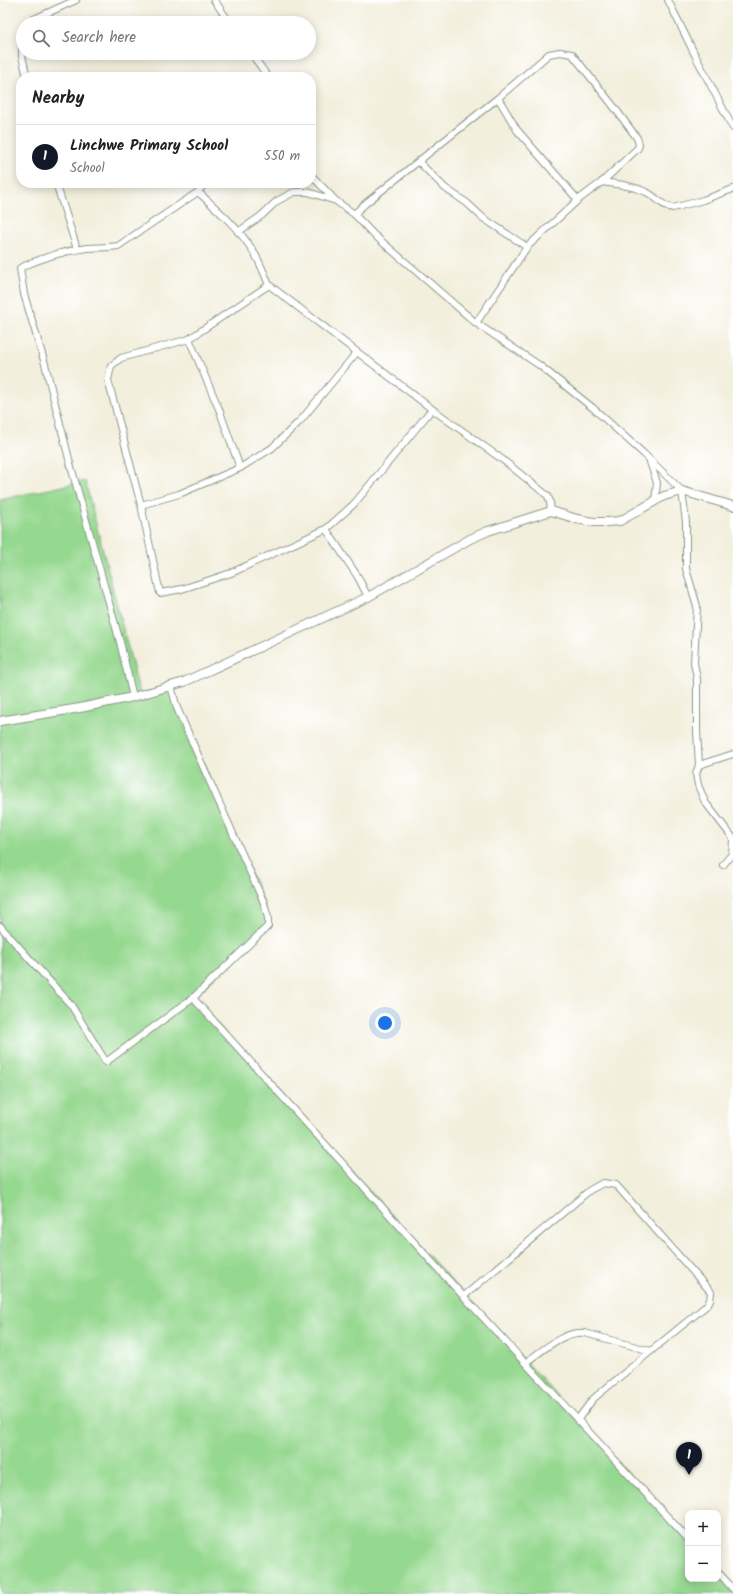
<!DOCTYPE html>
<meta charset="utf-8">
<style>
body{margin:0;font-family:Kalam,sans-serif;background:#f2f2f2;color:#202124}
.controls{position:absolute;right:12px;bottom:12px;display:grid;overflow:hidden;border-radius:8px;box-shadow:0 2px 10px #0003}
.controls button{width:36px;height:36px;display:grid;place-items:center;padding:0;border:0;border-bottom:1px solid #e0e0e0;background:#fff;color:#202124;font:20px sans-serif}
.you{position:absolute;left:385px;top:1023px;width:14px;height:14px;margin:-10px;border:3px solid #fff;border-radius:50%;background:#1a73e8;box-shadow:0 0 0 6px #1a73e833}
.badge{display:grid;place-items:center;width:26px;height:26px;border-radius:50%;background:#111827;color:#fff;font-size:13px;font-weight:700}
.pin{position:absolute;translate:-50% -33px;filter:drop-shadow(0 1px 2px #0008)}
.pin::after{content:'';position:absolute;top:21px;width:14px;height:12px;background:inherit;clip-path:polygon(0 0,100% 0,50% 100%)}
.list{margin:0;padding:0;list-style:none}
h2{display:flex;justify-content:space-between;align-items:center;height:52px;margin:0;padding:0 16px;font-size:17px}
h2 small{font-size:13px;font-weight:400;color:#757577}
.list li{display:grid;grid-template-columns:26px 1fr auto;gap:12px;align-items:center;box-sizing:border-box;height:64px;padding:0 16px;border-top:1px solid #e0e0e0}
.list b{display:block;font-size:15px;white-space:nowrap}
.list p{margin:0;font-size:13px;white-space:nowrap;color:#757577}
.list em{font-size:13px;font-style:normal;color:#757577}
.icon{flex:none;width:22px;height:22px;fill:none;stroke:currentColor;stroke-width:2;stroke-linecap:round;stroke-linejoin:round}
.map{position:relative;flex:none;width:733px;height:1594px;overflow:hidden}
.search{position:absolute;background:#fff;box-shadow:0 2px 10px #0003;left:16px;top:16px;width:300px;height:44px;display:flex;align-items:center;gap:10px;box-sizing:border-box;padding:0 14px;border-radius:22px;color:#757577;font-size:15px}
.panel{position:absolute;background:#fff;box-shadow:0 2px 10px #0003;left:16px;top:72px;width:300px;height:116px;border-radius:16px}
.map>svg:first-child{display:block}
</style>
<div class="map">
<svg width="733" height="1594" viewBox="0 0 733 1594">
<rect width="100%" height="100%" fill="#fff"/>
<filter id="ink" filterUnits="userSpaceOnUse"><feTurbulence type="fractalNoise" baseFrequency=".025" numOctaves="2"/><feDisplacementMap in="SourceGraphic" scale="8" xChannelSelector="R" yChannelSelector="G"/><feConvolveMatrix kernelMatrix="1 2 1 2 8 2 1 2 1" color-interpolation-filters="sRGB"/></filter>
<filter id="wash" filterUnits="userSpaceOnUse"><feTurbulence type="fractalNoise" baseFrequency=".012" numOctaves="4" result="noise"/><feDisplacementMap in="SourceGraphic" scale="16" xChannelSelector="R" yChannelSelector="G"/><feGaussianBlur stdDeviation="0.9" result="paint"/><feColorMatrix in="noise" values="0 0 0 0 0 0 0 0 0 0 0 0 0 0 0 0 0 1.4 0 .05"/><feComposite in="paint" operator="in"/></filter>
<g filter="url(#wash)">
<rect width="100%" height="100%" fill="#f3efdd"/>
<path fill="#95d88f" stroke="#5a8a62" d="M85 481 140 694 171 686 177 708 264 903 268 926 193 998 688 1539V1579H718V1572L733 1589V1594H0V500Z"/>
</g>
<g filter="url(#ink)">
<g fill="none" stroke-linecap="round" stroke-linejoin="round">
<g stroke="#899688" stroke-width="8">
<g id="street">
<path d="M214 0 230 23"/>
<path d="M668 0 695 55 733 128"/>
<path d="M31 23 32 20 76 0"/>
<path d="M23 35 22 56 27 77"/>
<path d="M251 53 268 77"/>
<path d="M498 98 517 130 578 200"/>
<path d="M419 162 445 188 467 203 483 218 527 247"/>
<path d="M311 175 335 200"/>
<path d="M602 182C616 184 632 185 646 192 656 196 662 207 673 208L703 200 733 189"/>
<path d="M56 183 77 249"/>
<path d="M198 192C219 211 242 231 256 256 261 265 265 275 269 285"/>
<path d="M354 214 366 203 498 98 549 54 560 52 572 54 611 103 637 138 639 144 638 148 602 182 578 200 527 247 476 323"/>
<path d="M238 232 261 216 277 201 294 192H308L336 201 354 214 373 234 476 323 539 365 593 408 644 454 682 491 686 522V569L697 606 694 663 697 678V732L699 765 696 774 698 785 705 802 733 838"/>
<path d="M189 339 219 409 240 468"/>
<path d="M432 409 354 504 326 529 231 573 182 589 160 593 141 505 108 380 111 366 121 358 189 339 269 285 432 409 503 460 548 496 550 502 551 511"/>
<path d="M650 462 657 483 655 501"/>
<path d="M141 505 179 494 240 468 272 448 301 420 357 352"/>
<path d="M326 529 358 577 368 597"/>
<path d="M133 697 120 642 70 463 45 364 24 294 20 268C41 258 63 251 87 248 98 247 106 248 118 246L198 192 205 183"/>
<path d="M699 765 733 754"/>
<path d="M723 865 732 854 733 840"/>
<path d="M0 926 71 1005 106 1062 193 998 268 926V918L264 903 177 708 171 686"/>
<path d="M193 998 441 1272 688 1539"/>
<path d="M464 1296 590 1190 603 1183 616 1185 711 1292 710 1300 706 1306 651 1351 585 1333C563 1331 544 1350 526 1362"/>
<path d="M578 1419 593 1399 651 1351"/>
<path d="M718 1572 733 1589"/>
</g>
</g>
<g stroke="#899688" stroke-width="10">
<path id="secondary" d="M0 721 80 708 133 697 184 682 368 597 470 539 488 531 551 511 577 519 593 522H607L620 521 664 496 682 491 733 506"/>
</g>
<use href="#street" stroke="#fff" stroke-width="6"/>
<use href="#secondary" stroke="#fff" stroke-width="8"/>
</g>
</g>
</svg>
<div class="controls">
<button>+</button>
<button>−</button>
</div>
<div class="you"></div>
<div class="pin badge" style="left:689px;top:1475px">1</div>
<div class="search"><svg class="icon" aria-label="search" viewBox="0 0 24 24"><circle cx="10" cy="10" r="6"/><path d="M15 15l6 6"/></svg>Search here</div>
<section class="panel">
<h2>Nearby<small></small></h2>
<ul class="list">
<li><span class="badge">1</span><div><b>Linchwe Primary School</b><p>School</p></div><em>550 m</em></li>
</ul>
</section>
</div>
